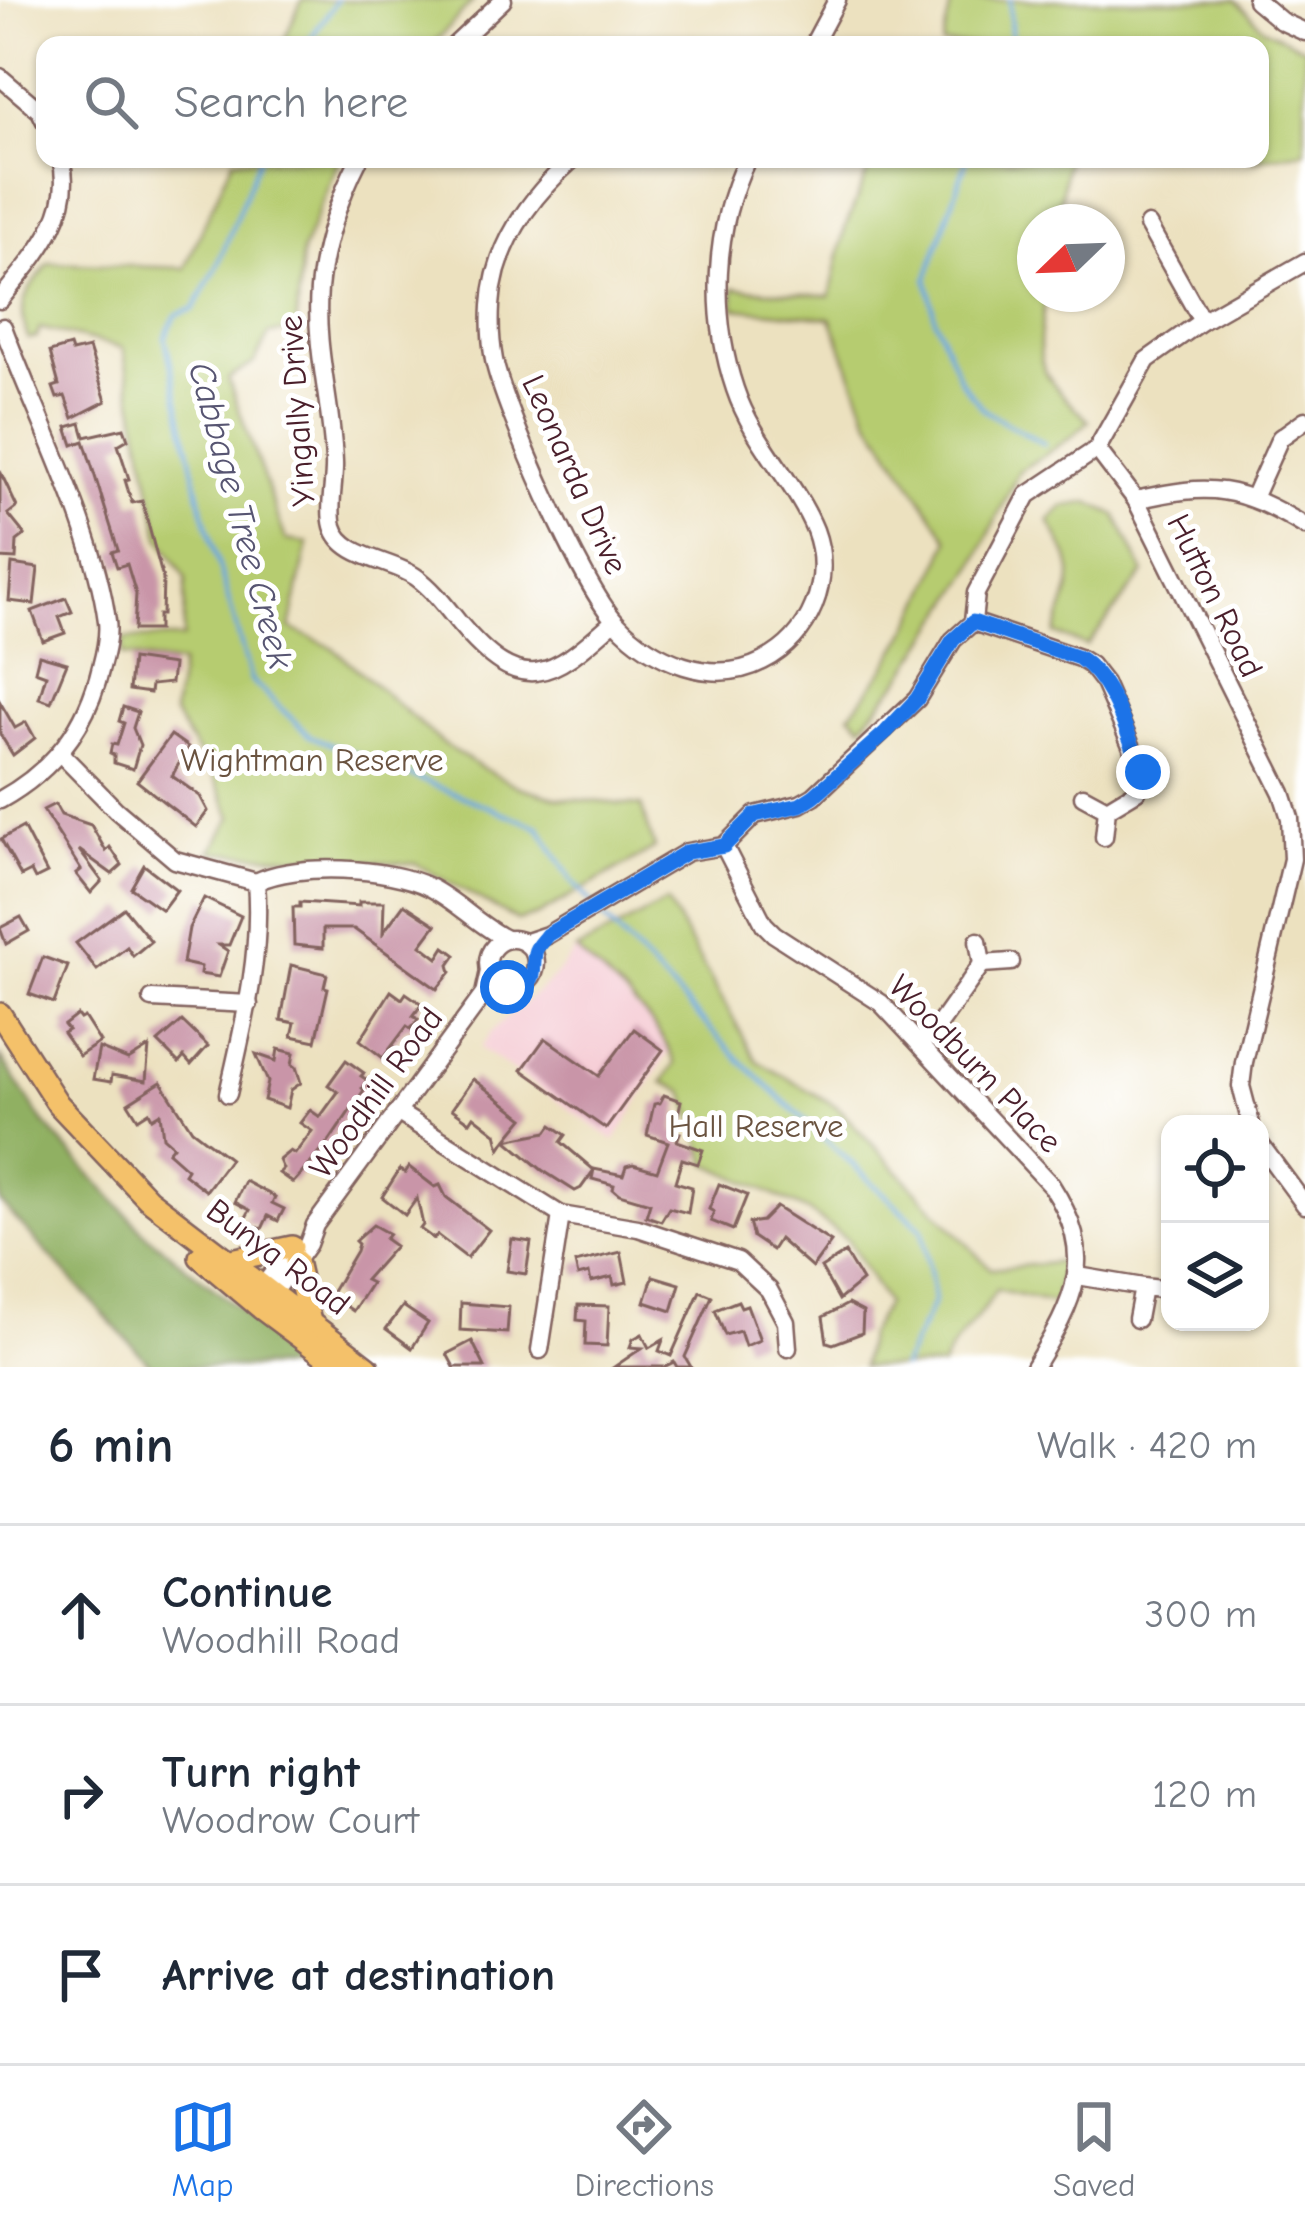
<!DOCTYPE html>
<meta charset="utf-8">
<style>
body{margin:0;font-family:"Comic Neue",sans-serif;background:#f6f6f7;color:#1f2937}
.controls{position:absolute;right:36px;bottom:36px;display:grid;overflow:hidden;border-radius:24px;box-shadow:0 3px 9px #0004}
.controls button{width:108px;height:108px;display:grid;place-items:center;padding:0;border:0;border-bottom:3px solid #e0e1e3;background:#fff;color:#1f2937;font:60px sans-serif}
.compass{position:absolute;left:1017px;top:204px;width:108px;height:108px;border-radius:50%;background:#fff;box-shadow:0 3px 9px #0004;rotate:247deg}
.stop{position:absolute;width:36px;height:36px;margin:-27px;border:9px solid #1a73e8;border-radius:50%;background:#fff}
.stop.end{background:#1a73e8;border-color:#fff;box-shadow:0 3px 12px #0008}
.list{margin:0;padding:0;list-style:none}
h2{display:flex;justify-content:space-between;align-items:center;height:156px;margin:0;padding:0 48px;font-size:51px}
h2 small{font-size:39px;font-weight:400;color:#747a83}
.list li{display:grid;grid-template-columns:78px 1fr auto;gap:36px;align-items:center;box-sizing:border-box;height:180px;padding:0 48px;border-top:3px solid #e0e1e3}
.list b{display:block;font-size:45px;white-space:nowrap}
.list p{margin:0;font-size:39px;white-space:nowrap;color:#747a83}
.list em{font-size:39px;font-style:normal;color:#747a83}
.icon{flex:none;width:66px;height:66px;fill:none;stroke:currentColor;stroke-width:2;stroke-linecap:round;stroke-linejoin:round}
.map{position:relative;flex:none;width:1305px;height:1367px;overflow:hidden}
.search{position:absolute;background:#fff;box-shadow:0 3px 9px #0004;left:36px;right:36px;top:36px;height:132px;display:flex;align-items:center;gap:30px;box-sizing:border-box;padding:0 42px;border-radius:24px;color:#747a83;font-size:45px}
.sheet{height:696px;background:#fff}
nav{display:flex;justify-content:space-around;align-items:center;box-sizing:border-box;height:168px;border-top:3px solid #e0e1e3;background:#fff;font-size:33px;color:#747a83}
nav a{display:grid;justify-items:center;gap:6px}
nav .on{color:#1a73e8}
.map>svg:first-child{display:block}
</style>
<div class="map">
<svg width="1305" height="1367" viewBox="0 0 1305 1367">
<rect width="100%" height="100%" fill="#fff"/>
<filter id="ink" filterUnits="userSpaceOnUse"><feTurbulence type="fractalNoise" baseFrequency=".00833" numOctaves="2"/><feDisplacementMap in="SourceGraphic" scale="24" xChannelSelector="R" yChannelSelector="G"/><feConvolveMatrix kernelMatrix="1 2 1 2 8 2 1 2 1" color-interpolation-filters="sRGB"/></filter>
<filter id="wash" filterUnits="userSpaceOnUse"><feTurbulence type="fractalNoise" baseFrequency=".004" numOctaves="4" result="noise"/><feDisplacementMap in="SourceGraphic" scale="48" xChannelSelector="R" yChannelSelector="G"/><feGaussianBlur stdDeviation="2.7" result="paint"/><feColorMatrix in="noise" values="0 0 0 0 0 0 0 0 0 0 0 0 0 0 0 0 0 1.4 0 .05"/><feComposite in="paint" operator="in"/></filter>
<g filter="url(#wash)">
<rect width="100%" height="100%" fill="#ece1bf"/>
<path fill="#f6cfd7" d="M576 950 645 1017 670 1050 615 1141 480 1048 492 1031 553 978Z"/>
<g fill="#b6cc70" stroke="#80764e" stroke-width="3">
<path d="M302 0H474L432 45H282Z"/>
<path d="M952 0H1235L1265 29 1305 48V151L1252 160 1247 159H1260V45H942Z"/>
<path d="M233 159H339L302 252 296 330 269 334 254 363 228 379 286 540 308 543 290 628 333 648 442 743 480 767 519 787 558 798 641 806 655 848 538 915 518 921 416 864 211 852 232 817 214 778 173 714 181 664 122 656 123 639 183 638 186 578 160 537 123 348 40 328 37 337 28 339C16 300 26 294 49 263L185 268Z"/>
<path d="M873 159H1067L1057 222H1035V294H1046C1035 367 1034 369 1089 421L1070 438 1019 471 971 572 901 679 862 725 850 714C897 658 922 608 949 540L868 417 831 318 734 308V288L830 296 845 228Z"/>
<path d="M1089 502 1116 515 1144 573 1087 646 1055 634C1074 576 1081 576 1049 521L1063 507Z"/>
<path d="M667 902 757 1061 836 1106 991 1269 1062 1262 1055 1304 996 1290C982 1318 954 1337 942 1367H862L867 1336 886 1304 848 1240 808 1211 708 1164 684 1091 663 1082 675 1064C660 1018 609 982 576 950Z"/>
</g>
<path fill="#90b062" stroke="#6d6846" stroke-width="3" d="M0 1056 43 1122 145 1234 312 1367H153L148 1362 0 1202Z"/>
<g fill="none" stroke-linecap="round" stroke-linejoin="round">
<g stroke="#6ba7dc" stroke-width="4.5">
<path d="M306 45 337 0"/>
<path d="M1008 45 1011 35 1010 0"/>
<path d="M259 159 217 267 194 309 176 315 165 337 199 495 251 680 310 736 539 827 571 880 591 903"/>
<path d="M967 159 927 278 935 319 960 380 984 410 1044 444"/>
<path d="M598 912 740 1060 922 1229 934 1301 902 1367"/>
</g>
</g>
<g id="blocks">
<g fill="#c995a8">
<path d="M70 346 72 352 89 348 106 401 73 418 65 396 57 398 53 387 59 385 50 352Z"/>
<path d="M81 423 85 437 124 428 128 439 118 445 129 479 125 480 132 503 142 501 163 579 162 615H158V630H134L136 594 127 564 117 567 112 552 118 550 84 441 73 445 67 427Z"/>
<path d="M0 471 17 507 8 514 25 535 17 541 16 559 0 558Z"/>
<path d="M12 564 38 568 34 604 9 601Z"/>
<path d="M66 598 72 612 59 617 65 633 43 641 32 611Z"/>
<path d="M39 655 67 663 51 702 39 698 46 675 35 671Z"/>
<path d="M132 659 173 665 171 683 151 685 150 693 129 690Z"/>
<path d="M0 702 15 728 26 722 35 738 13 755 0 734Z"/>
<path d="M123 707 138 712 133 728 140 745 133 769 114 763V755L110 753 112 744 117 745 124 723 119 721Z"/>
<path d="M171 735 188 747 172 776 200 796 208 811 196 827 137 781Z"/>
<path d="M55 804 61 815 91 825 106 851 110 847 122 865 112 874 79 850 102 881 91 893 76 874 81 870 43 810Z"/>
<path d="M23 827 47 873 35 879 31 871 21 876 1 839Z"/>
<path d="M144 865 177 890 162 910 131 888Z"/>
<path d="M204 898 241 916 229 945H219L228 951 219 977 200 974 201 967 183 963 189 928Z"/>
<path d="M300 902 359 906V902H384L383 933 404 904 436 925 421 945 438 958 445 947 456 955 449 965 451 972 437 989 354 929H323V948L294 945 293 907H300Z"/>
<path d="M124 908 151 941 133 956 127 947 97 970 76 943Z"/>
<path d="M21 917 29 931 6 944 0 928Z"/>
<path d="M43 957 68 966 54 1003 29 994Z"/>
<path d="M291 965 327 974 324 987 328 988 316 1041 292 1036 295 1023 281 1020Z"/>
<path d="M391 991 402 999 406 993 422 1004 413 1016 418 1019 411 1029 407 1026 383 1058 360 1040Z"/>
<path d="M77 1015 80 1019 84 1017 100 1042 79 1056 63 1033 68 1030 64 1025Z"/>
<path d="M182 1021 208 1046 191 1065 184 1057 179 1063 158 1042Z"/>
<path d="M634 1029 663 1050 606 1129 522 1070 545 1038 599 1076Z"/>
<path d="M149 1047 146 1081 112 1075 111 1082 93 1079 99 1048 128 1060Z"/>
<path d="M278 1049 294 1053 292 1065 296 1067 301 1083 291 1090 287 1108 264 1100 268 1082 256 1054 276 1061Z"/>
<path d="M346 1060 364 1073 361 1076 367 1080 362 1088 364 1090 326 1146 293 1183 279 1173 283 1169 279 1160 290 1151 295 1154 312 1131 300 1123 310 1110 320 1117 338 1092 328 1085Z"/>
<path d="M473 1079 524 1118 506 1140 547 1132 552 1125 566 1135 561 1142 594 1170 581 1188 575 1191 542 1170 506 1140 500 1149 496 1133 474 1116 470 1122 452 1109Z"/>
<path d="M161 1082 192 1130 230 1159 206 1191 184 1174 187 1169 168 1152 173 1146 163 1137 160 1113 152 1118 149 1112 138 1119 128 1103Z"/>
<path d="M664 1095 681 1101 674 1132 680 1133 677 1141 703 1150 698 1164 682 1159 675 1182 692 1187 688 1213 669 1208 661 1221 646 1216 650 1203 619 1194 613 1189 614 1185 592 1179 594 1169 623 1175 626 1166 633 1164 657 1171 668 1142 647 1135 654 1104 660 1103Z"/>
<path d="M409 1167 435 1187 440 1185 446 1197 489 1230 467 1258 437 1235 434 1239 420 1229 423 1225 417 1198 405 1215 382 1197 400 1169 405 1173Z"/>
<path d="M245 1181 275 1197 272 1203 284 1209 278 1221 268 1216 262 1229 244 1221 250 1210 235 1202Z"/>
<path d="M719 1184 747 1195 733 1230 711 1221 714 1212 709 1209Z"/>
<path d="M776 1207 831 1242 812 1268 779 1239 772 1250 753 1237 749 1223 762 1221Z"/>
<path d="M373 1225 389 1234 385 1239 395 1246 365 1280 371 1283 353 1311 330 1295 356 1251 358 1244 355 1241Z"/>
<path d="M512 1239 531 1242 526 1274 507 1271Z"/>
<path d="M621 1252 627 1282 614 1285 612 1277 591 1282 589 1273 578 1276 575 1263Z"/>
<path d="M845 1253 862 1281 839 1300 821 1268Z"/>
<path d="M653 1276 680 1284 672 1311 645 1302Z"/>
<path d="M700 1291 712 1296 685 1357 691 1367H677L674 1362 664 1367H614L642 1348 630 1347 633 1339 642 1334 649 1348 663 1340 659 1351 671 1356Z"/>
<path d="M738 1301 741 1307 747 1305 760 1340 745 1346 740 1331 725 1335 715 1310Z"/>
<path d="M461 1303 509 1307 507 1333 460 1330Z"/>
<path d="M848 1304 863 1312 862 1333 833 1344 827 1342 823 1317Z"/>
<path d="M578 1305 609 1306 607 1346 585 1345 586 1321 577 1320Z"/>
<path d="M403 1306 428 1323 412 1348 386 1329Z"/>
<path d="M472 1341 485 1367H454L447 1354Z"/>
</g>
</g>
</g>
<g filter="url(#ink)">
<use href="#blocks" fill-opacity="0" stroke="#83635f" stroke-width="3"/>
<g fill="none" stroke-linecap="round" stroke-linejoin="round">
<g stroke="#83635f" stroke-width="21">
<g id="minor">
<path d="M1256 0 1281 21 1305 32"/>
<path d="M455 45 503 0"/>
<path d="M813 45 837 0"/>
<path d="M0 77 40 111 45 121"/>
<path d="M359 159C339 198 323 246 319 289 314 347 332 405 334 462 335 482 328 507 333 526 342 558 392 560 416 577 433 589 446 607 459 623 522 698 550 679 614 621"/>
<path d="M573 159C530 197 494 247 491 306 490 323 491 344 494 360 504 409 583 588 616 622 652 661 713 687 763 661 810 637 834 581 815 530 795 481 753 443 735 389 710 315 713 229 747 159"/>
<path d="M1148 225 1202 321"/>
<path d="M0 300C32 259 76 215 61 159"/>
<path d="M1097 449 1136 500 1282 793 1290 818 1292 859 1244 1062 1241 1086 1251 1124"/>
<path d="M1254 496 1280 438 1305 420"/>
<path d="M1136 500C1212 482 1238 486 1305 526"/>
<path d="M973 622 1079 658 1090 665 1104 683 1143 773 1137 791 1107 809"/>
<path d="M61 754 116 810 175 860 256 882C262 954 244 1024 228 1094"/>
<path d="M1083 796 1107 809 1104 837"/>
<path d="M0 800C54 770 87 727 101 667 105 652 109 636 107 621 95 530 36 416 3 327"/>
<path d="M724 846 764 924 774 934 881 1003 1051 1185C1098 1257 1075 1300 1034 1367"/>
<path d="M256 882C297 862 388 867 429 887 457 901 478 925 506 939"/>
<circle cx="512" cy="963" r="24"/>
<path d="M978 941 982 964 1011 962"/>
<path d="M526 942 547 935 687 852 724 846 755 815 800 804 814 796 917 699 953 640 973 622 976 593 1028 495 1097 449 1147 360 1202 321 1305 262"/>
<path d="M152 999 249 1004"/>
<path d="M921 1042 941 1022 982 964"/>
<path d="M397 1112 561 1215 638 1228 738 1261 769 1290 786 1322 788 1348"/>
<path d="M1260 1144 1305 1205"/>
<path d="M1078 1276 1143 1287"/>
<path d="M258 1293 293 1246"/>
<path d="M266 1302 308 1244 315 1225 484 994 489 971"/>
<path d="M1137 1319 1143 1287 1161 1289"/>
<path d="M540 1350 561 1215"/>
</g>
</g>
<g stroke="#83635f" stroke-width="26">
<g id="major">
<path d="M0 1014 58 1104 148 1199 368 1367"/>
<path d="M200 1257 261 1308 340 1367"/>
<path d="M227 1261 292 1247"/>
<path d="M296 1261 310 1322"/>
</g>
</g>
<use href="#minor" stroke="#fff" stroke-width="16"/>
<use href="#major" stroke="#f4c16b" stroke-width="21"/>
</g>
</g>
<g fill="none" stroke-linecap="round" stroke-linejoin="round" filter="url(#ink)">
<path stroke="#1a73e8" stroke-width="15" d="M507 987C541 986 531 974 535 953 536 946 543 941 547 935L687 852 724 846 755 815 800 805 814 796 886 732 917 699 953 640 973 622 1079 658C1114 681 1127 735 1143 772"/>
</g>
<g text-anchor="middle" stroke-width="10" stroke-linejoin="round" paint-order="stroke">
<g font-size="33" fill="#4a1f2b" stroke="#fff">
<text transform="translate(296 411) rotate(-94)" y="12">Yingally Drive</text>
<text transform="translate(576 474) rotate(66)" y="12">Leonarda Drive</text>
<text transform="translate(1216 595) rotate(64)" y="12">Hutton Road</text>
<text transform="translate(976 1063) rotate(46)" y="12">Woodburn Place</text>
<text transform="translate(375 1092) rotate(-54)" y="12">Woodhill Road</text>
<text transform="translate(279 1256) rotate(37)" y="12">Bunya Road</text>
</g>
<g font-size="33" fill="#6a5340" stroke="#fff">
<text x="312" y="771">Wightman Reserve</text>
<text x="756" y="1137">Hall Reserve</text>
</g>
<g font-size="36" font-style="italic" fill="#575572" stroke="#fff">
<text transform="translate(242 515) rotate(75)" y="13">Cabbage Tree Creek</text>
</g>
</g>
</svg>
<div class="controls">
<button><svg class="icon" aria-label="locate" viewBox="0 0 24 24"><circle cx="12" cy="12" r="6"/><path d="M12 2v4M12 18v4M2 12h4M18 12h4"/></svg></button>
<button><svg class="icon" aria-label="layers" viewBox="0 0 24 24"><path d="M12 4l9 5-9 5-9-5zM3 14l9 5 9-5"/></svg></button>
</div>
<svg class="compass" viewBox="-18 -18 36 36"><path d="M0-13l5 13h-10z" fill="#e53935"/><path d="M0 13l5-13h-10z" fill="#747a83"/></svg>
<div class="stop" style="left:507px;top:987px"></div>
<div class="stop end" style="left:1143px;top:772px"></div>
<div class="search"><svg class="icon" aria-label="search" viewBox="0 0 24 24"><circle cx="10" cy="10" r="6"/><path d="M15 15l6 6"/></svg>Search here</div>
</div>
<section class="sheet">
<h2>6 min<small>Walk · 420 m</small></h2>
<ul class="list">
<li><svg class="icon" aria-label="ahead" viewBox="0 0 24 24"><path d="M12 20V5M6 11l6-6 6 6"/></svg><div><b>Continue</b><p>Woodhill Road</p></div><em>300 m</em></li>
<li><svg class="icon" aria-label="right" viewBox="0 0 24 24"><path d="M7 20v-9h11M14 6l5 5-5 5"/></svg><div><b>Turn right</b><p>Woodrow Court</p></div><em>120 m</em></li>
<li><svg class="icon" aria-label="arrive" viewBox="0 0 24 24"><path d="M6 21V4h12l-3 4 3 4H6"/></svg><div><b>Arrive at destination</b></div></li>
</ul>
</section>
<nav>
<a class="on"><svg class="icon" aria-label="map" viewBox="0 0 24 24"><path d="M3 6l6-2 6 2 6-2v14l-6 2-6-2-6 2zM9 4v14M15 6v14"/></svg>Map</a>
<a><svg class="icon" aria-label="directions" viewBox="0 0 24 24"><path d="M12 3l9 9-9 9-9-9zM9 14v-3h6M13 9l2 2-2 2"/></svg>Directions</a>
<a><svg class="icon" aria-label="saved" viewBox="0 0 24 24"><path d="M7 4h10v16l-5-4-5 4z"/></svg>Saved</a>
</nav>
